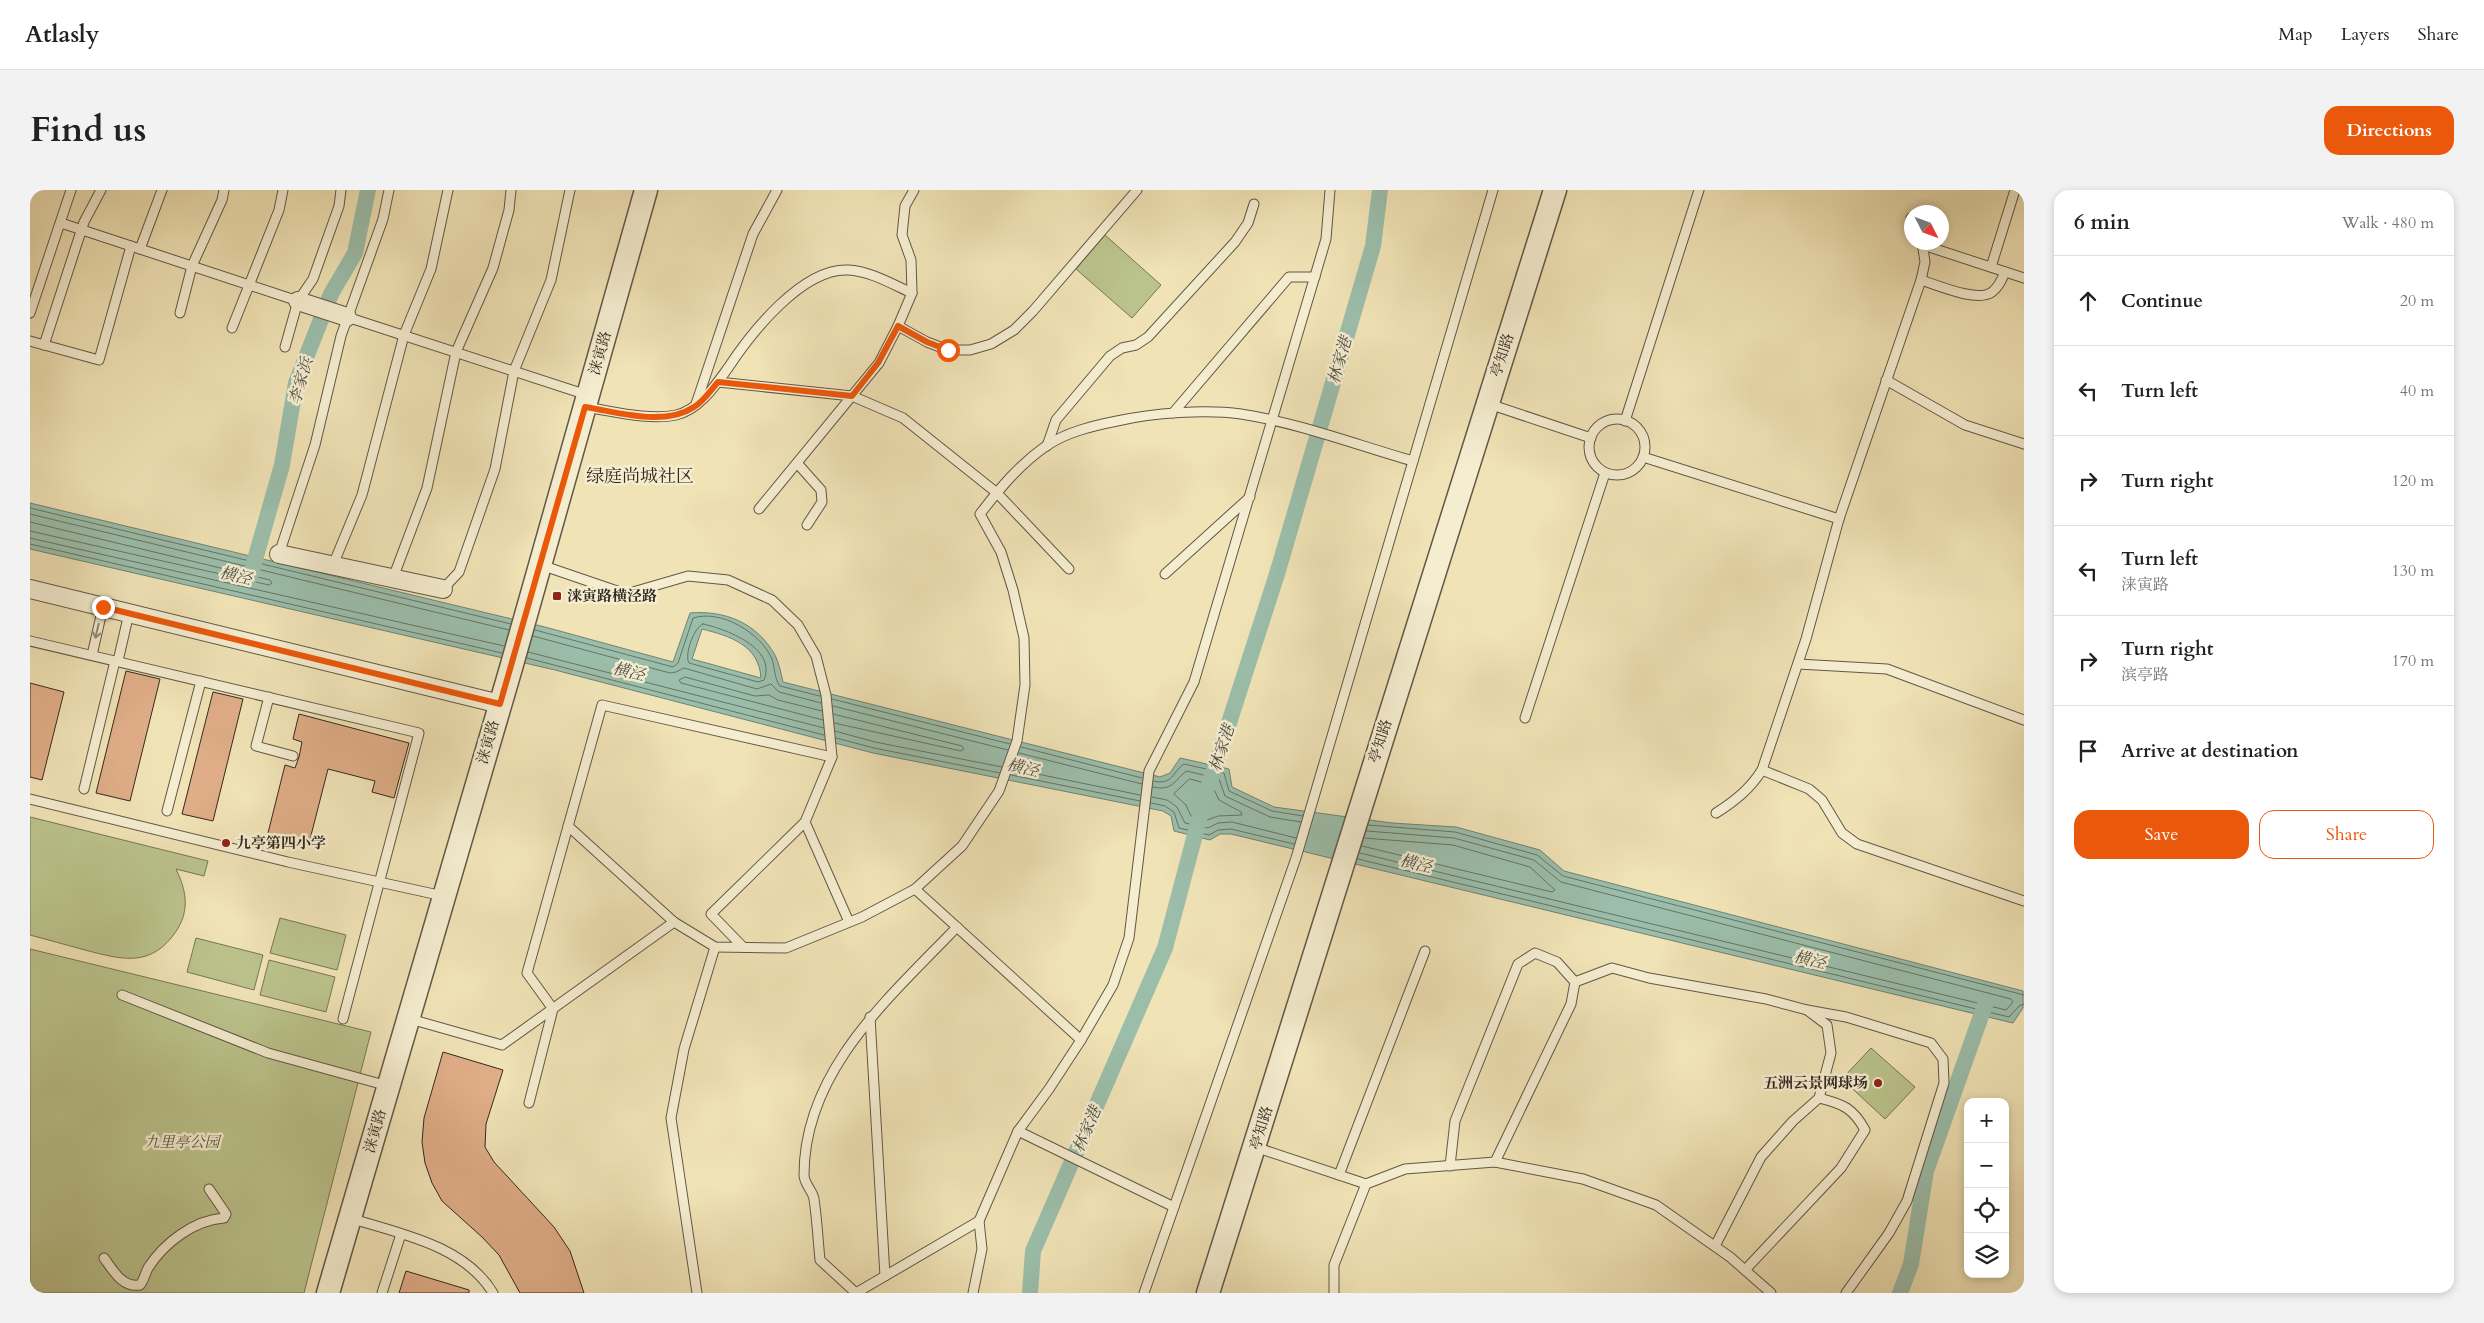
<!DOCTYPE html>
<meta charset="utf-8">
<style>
body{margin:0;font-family:Cardo,"Noto Serif SC",serif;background:#f2f2f2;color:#222}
.controls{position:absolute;right:15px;bottom:15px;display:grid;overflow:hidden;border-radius:10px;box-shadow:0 2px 8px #0003}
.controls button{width:45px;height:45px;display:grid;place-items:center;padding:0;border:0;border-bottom:1px solid #e0e0e0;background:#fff;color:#222;font:25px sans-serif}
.compass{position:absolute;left:1874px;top:15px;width:45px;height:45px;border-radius:50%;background:#fff;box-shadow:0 2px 8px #0003;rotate:132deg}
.stop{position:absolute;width:15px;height:15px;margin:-11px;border:4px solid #ea580c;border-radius:50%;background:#fff}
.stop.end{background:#ea580c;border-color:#fff;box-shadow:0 1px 5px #0008}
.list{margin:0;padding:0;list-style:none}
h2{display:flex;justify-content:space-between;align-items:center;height:65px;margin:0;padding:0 20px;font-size:21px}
h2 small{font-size:16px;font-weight:400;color:#767676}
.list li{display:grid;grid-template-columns:32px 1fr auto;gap:15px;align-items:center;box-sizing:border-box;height:90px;padding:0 20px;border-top:1px solid #e0e0e0}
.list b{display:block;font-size:19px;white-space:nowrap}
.list p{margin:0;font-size:16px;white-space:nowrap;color:#767676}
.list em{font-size:16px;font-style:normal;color:#767676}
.actions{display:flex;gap:10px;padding:15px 20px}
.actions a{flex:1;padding:11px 0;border:1px solid #ea580c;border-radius:15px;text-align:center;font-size:18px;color:#ea580c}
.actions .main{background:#ea580c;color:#fff}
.icon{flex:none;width:28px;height:28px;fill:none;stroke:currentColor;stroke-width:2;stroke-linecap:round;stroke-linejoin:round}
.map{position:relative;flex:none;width:1994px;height:1103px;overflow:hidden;border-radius:15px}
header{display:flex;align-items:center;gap:30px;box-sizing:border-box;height:70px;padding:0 25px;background:#fff;border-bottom:1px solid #e0e0e0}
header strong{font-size:24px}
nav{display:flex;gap:28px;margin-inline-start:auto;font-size:18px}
.intro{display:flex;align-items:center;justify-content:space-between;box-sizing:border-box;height:120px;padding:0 30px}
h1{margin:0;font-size:35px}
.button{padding:12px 22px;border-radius:15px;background:#ea580c;color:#fff;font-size:18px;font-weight:700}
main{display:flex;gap:30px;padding:0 30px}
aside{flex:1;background:#fff;border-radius:15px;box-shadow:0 2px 8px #0003}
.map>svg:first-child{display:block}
</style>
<header>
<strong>Atlasly</strong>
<nav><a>Map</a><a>Layers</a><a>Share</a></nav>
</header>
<div class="intro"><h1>Find us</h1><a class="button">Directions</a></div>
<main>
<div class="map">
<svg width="1994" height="1103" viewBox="0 0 1994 1103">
<rect width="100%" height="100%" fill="#f0e3b6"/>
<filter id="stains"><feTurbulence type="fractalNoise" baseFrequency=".004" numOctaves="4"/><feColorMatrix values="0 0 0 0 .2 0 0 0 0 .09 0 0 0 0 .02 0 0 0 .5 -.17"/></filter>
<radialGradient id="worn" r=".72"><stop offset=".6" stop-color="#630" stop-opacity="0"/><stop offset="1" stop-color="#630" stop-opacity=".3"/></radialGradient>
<g fill="#bbc38c" stroke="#777656">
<path d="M1075 45 1131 95 1102 128 1046 79Z"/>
<path d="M0 627 178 671 174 686 146 679C156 700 160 719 147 740 122 778 93 770 55 760 37 755 18 750 0 745Z"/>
<path d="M250 728 316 745 307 780 240 763Z"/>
<path d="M166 748 233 765 224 800 157 782Z"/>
<path d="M0 759 341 842 274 1103H9L0 1100Z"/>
<path d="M239 770 305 787 296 822 230 805Z"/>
<path d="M1841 858 1885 897 1855 929 1812 889Z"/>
</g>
<path fill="#9bbeab" stroke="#718274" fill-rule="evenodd" d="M0 313 515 437 643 472 660 423C695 420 727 433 745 465 749 473 751 483 753 492L1130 587 1140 583 1150 568 1199 579 1202 597 1244 617 1362 633 1426 637 1510 660 1534 681 1993 801V818L1983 833 1201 644H1190L1180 650 1144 641 1141 626 1133 621 843 563 525 480 0 359ZM672 439C700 446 729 455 731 488L662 469Z"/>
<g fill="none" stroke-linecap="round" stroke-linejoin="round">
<g stroke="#677366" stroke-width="1">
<path d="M0 318 481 434"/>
<path d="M0 324 479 440"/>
<path d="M0 332 240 390 242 393 239 395 0 341"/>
<path d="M0 348 474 456"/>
<path d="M0 354 472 463"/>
<path d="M673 434C696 439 747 458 734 490L728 492 659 473C654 465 664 437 673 434Z"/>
<path d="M505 440 643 477 648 473 663 428C691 419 731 443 742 469 745 478 744 488 750 496L790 506"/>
<path d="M503 446 640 483 646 482 654 478 727 499 741 494 749 502 791 513"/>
<path d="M498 462 794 538"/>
<path d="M497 468 794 545"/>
<path d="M802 509 980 554"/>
<path d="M803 516 978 560"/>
<path d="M792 521 748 510 739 505 725 506 655 487 649 490 651 493 793 530"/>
<path d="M803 524 932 556 934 559 931 561 804 533"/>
<path d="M805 541 845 552 972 577"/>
<path d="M806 548 844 558 970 583"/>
<path d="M991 557 1112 588"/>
<path d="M989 563 1112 594"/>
<path d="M983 579 1110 605"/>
<path d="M981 585 1110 611"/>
<path d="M1160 589 1182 595 1189 610 1211 622 1212 625 1188 626 1177 630 1161 626 1156 615 1144 604Z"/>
<path d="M1123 591C1143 596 1143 581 1154 574L1194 583 1199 601 1242 621 1273 626"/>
<path d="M1123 597C1144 602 1145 588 1157 581L1189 589 1195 606 1240 627 1271 632"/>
<path d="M1122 607 1137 610 1147 617 1155 633 1178 638 1188 633 1202 632 1266 648"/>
<path d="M1121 613 1135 616 1144 622 1149 638 1179 645 1188 640 1201 639 1264 654"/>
<path d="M1338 635 1425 642 1507 665 1533 686 1994 805"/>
<path d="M1332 656 1522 702 1525 700 1500 677 1423 655 1334 648"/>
<path d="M1330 663 1976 820 1983 812 1981 809 1531 692 1504 670 1424 648 1337 641"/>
<path d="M1328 669 1979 827 1989 816 1994 814"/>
</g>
<g stroke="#9bbeab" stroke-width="16">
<path d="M220 387 252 275 266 193 301 104 325 63 338 0"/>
<path d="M1179 595 1247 384 1343 56 1350 0"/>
<path d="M1000 1103 1003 1061 1135 758 1170 626"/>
<path d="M1870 1103 1881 1074 1896 981 1956 812"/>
</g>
</g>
<g fill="#dfad87" stroke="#332821">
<path d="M96 481 130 489 100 611 66 603Z"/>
<path d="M0 493 34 502 12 590 0 587Z"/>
<path d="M183 502 213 509 183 631 152 624Z"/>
<path d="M269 524 379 553 364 608 342 602 345 591 298 579 278 657 237 647 255 575 265 578 269 567 272 552 263 549Z"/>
<path d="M413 862 473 880 456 934 455 957 464 972 524 1037 540 1061 554 1103H490L469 1065 452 1047 412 1011 402 993 395 973 392 952 394 928Z"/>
<path d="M376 1081 439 1100V1103H369Z"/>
</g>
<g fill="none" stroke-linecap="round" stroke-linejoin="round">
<g stroke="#625746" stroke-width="11">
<g id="service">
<path d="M1881 28 1882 29"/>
<path d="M31 33 268 111"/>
<path d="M1893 55 1994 88"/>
<path d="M110 59 132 0"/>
<path d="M1961 77 1985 0"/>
<path d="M1891 90C1907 95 1948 113 1962 102 1969 97 1972 89 1975 82"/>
<path d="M0 123 41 0"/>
<path d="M150 123 162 76 192 10 194 0"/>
<path d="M317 127 557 205"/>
<path d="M868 136 897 152 918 160H940L961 154 984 140 1003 121 1107 0"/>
<path d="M202 138 249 20 253 0"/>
<path d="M0 151 69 170 101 56"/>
<path d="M14 155 54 32 71 0"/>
<path d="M255 157 268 111 283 89 309 16 311 0"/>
<path d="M1856 190 1935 235 1994 254"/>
<path d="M688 192 822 206 873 228 967 303 1039 379"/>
<path d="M666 214 723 44 747 0"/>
<path d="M1459 214 1561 248"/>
<path d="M555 217C582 221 620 231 646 225 669 220 685 196 698 178 721 143 772 78 818 80 840 81 862 94 882 103"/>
<path d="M1143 223 1259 87H1285"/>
<circle cx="1587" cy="257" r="28"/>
<path d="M1595 231 1669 0"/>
<path d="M1017 256 1026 230 1080 166 1092 158 1106 155 1118 147 1205 52 1218 33 1224 14"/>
<path d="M1613 267 1809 329"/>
<path d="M767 273 791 300 792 312 777 335"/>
<path d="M729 319 849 173 868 136 882 103 881 70 872 45 875 16 884 0"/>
<path d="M249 364 285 255 311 146 353 29 359 0"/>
<path d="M303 375 332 305 374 145 401 79 418 0"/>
<path d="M511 375 596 404 658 386 698 390 742 410 768 435 786 466 796 505 802 567 775 632 681 724 713 757"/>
<path d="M1135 384 1220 307"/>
<path d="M363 388 397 298 426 162 463 78 479 20 481 0"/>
<path d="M413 399 429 382 465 279 484 181 521 90 540 0"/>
<path d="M0 451 389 543 313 829"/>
<path d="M62 465 73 417"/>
<path d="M88 471 99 423"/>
<path d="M1768 474 1857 479 1994 530"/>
<path d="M239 507 226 556 263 566"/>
<path d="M1495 528 1575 283"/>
<path d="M1732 580 1779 599 1792 610 1812 643 1827 654 1994 711"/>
<path d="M54 599 85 471"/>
<path d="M0 609 258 672 413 706"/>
<path d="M137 621 171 491"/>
<path d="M1686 623C1705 611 1720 599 1732 580L1776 449 1809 329 1891 90 1895 72 1892 52"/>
<path d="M775 632 819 732"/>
<path d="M538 636 644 732 685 757 756 758 832 727 885 699 932 656 969 601 987 551 995 495 994 448 983 400 971 362 950 324C970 298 989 275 1016 256 1037 242 1062 236 1087 231 1123 223 1175 219 1211 224 1269 233 1327 255 1383 271"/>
<path d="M885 699 1051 850"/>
<path d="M1545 792 1582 778 1619 788 1736 809 1777 820 1797 835 1801 863 1789 908"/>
<path d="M92 805 238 863 358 896"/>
<path d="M1777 820 1816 827 1901 853 1913 869 1914 893 1877 1011 1859 1043 1816 1103"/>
<path d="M840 827 855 1086"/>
<path d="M380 829 472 855 644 732"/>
<path d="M499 913 523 819 497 783 572 515 802 567"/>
<path d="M988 941 1144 1017"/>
<path d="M1225 957 1336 994 1304 1075V1103"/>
<path d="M1420 976 1425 931 1488 774 1505 763 1527 772 1545 792 1541 814 1465 972"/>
<path d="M1309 985 1395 761"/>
<path d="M1336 994 1375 979 1465 972 1553 989 1626 1015 1700 1067 1741 1103"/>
<path d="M320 1028C370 1044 434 1055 463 1103"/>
<path d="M1685 1056 1731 967 1763 931 1789 908C1813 914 1823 918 1835 940L1811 978 1715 1080"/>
<path d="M74 1068C83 1080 92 1098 110 1095 114 1090 115 1084 118 1078 134 1053 164 1030 194 1028L196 1024 179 999"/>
<path d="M352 1103 371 1044"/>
<path d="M667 1103 641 928 654 859 685 757"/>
<path d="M826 1103 790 1070C788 1050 787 1029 784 1009 783 1001 774 994 774 985 774 880 860 807 927 737"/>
<path d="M826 1103 949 1031"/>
<path d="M943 1103 952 1059 949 1031 988 941 1019 899 1051 850 1083 795 1099 748 1119 581 1164 492 1296 49 1300 0"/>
<path d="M1114 1103 1266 668 1463 0"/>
</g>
</g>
<g stroke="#625746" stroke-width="20">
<g id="minor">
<path d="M268 111 317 127"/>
<path d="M249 364 413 399"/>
<path d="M0 399 470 514"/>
</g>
</g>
<g stroke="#625746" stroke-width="25">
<g id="tertiary">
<path d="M298 1103 481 478 616 0"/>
<path d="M1178 1103 1525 0"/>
</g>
</g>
<use href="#service" stroke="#f5edd0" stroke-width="9"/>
<use href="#minor" stroke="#f5edd0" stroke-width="18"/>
<use href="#tertiary" stroke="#f5edd0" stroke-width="22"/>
</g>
<defs><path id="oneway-shaft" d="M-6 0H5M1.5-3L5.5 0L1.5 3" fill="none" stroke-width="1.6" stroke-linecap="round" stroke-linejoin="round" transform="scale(1.25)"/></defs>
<use stroke="#948a78" href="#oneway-shaft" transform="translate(67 441) rotate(103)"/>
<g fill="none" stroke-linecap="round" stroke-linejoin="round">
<path stroke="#ea580c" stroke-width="6" d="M73 417 470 514 555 217C588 222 634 237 664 217 673 212 681 200 688 192L822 206 848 173 868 136 897 152 918 160"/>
</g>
<g fill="#8f2418" stroke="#f5edd0" stroke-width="2">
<rect x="522" y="401" width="10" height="10" rx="2.5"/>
<circle cx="196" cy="653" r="5"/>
<circle cx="1848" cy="893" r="5"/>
</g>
<g text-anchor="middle" stroke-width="5" stroke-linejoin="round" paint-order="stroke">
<g font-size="15" fill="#332821" stroke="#f5edd0">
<text transform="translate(570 163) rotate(-74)" y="5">涞寅路</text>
<text transform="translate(1472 165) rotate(-72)" y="5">亭知路</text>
<text transform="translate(1350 551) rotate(-72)" y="5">亭知路</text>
<text transform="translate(458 552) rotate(-74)" y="5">涞寅路</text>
<text transform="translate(1231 938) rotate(-73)" y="5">亭知路</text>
<text transform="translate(345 941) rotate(-74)" y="5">涞寅路</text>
</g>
<g font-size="15" font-weight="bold" fill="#332821" stroke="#f5edd0" text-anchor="start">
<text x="537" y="411">涞寅路横泾路</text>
<text x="206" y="658">九亭第四小学</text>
<text x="1838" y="898" text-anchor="end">五洲云景网球场</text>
</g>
<g font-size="15" font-style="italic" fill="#554f3c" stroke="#f5edd0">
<text x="152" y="957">九里亭公园</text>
</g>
<g font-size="16" font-style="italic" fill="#4d4e44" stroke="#f5edd0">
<text transform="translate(1309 170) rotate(-74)" y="6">林家港</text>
<text transform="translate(270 191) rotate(-74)" y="6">李家浜</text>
<text transform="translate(206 385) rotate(14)" y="6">横泾</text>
<text transform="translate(599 481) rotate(14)" y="6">横泾</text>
<text transform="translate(1191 558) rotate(-72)" y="6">林家港</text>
<text transform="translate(993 577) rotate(14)" y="6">横泾</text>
<text transform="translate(1386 673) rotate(14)" y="6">横泾</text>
<text transform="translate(1780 769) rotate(14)" y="6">横泾</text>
<text transform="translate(1056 939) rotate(-67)" y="6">林家港</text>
</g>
<g font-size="18" fill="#332821" stroke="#f5edd0">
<text x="610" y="292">绿庭尚城社区</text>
</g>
</g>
<rect width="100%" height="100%" filter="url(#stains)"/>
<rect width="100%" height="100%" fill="url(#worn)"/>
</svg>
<div class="controls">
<button>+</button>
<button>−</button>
<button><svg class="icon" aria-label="locate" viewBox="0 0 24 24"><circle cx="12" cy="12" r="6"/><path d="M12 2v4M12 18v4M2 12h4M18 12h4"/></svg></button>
<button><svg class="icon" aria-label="layers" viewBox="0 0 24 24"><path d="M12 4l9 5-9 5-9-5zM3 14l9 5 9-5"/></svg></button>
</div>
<svg class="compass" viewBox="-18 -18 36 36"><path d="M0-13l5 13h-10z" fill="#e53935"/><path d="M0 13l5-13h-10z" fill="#767676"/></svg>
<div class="stop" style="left:918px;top:160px"></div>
<div class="stop end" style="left:73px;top:417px"></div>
</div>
<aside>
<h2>6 min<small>Walk · 480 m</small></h2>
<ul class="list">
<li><svg class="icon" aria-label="ahead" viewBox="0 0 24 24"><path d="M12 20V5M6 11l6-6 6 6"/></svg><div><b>Continue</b></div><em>20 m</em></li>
<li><svg class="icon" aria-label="left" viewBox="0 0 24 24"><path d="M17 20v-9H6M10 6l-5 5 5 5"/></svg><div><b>Turn left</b></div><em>40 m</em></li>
<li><svg class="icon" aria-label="right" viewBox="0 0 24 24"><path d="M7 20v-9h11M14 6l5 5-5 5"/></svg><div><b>Turn right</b></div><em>120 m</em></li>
<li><svg class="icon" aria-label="left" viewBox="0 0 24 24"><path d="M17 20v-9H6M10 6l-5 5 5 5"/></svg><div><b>Turn left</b><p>涞寅路</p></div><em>130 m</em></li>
<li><svg class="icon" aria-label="right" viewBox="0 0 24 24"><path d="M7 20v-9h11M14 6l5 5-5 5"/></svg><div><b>Turn right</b><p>滨亭路</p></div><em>170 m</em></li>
<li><svg class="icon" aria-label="arrive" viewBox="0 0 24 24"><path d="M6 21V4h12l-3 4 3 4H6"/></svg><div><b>Arrive at destination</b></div></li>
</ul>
<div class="actions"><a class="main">Save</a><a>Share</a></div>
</aside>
</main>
